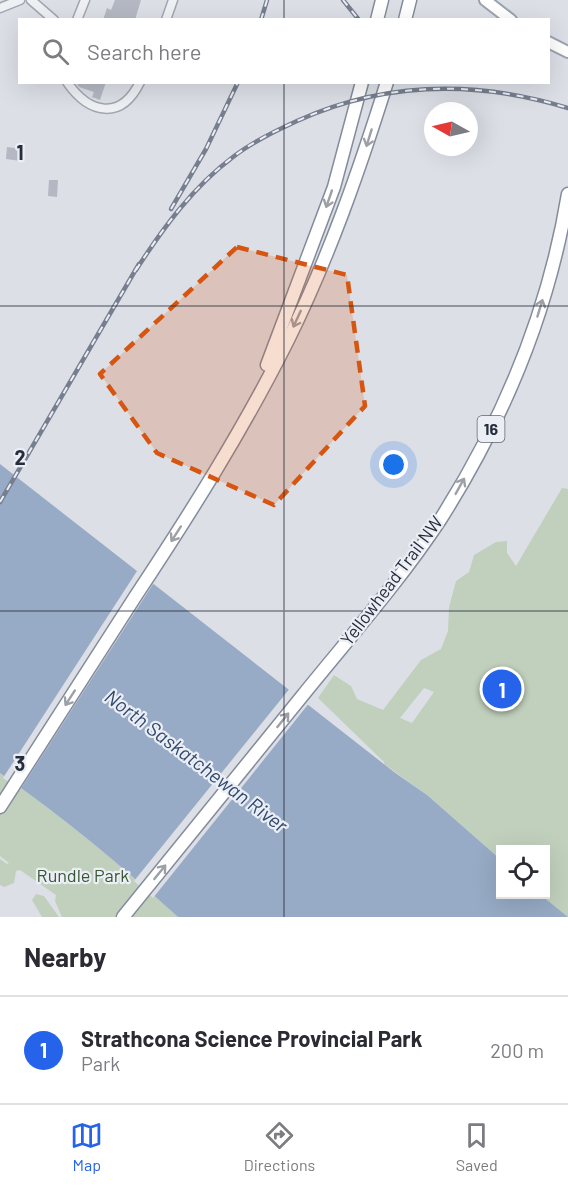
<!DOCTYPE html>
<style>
body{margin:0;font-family:Barlow,sans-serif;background:#f2f2f3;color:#2b2b33}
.controls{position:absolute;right:18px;bottom:18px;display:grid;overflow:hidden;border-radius:0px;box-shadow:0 6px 24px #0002}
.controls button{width:54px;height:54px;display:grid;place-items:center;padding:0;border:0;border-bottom:2px solid #e1e1e2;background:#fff;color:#2b2b33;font:30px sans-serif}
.compass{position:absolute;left:424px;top:102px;width:54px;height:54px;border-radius:50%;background:#fff;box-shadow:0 6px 24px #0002;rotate:278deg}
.you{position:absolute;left:394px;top:465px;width:21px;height:21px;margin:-15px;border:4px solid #fff;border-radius:50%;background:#1a73e8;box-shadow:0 0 0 9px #1a73e833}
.badge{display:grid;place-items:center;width:39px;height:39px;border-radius:50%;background:#2563eb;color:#fff;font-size:20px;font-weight:700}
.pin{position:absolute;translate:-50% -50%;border:3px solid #fff;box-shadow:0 2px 6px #0006}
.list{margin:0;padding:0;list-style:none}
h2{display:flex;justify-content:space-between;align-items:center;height:78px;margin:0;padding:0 24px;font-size:26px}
h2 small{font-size:20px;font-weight:400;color:#7c7c81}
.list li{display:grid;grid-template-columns:39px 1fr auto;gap:18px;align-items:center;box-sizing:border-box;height:108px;padding:0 24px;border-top:2px solid #e1e1e2}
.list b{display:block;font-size:22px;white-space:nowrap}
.list p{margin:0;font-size:20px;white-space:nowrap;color:#7c7c81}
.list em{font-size:20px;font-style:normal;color:#7c7c81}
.icon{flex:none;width:33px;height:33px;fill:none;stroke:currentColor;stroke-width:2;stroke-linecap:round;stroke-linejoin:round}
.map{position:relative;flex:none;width:568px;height:917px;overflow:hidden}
.search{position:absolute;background:#fff;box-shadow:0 6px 24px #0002;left:18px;right:18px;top:18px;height:66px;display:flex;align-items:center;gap:15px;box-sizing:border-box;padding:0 21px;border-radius:0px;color:#7c7c81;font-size:22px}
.sheet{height:186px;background:#fff}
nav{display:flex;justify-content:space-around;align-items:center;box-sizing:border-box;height:84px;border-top:2px solid #e1e1e2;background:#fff;font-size:16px;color:#7c7c81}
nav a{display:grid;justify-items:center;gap:3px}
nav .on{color:#2563eb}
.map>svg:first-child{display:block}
</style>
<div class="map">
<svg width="568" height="917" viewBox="0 0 568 917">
<rect width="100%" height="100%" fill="#dcdfe6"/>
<g fill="#c1d0bd" fill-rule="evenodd">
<path d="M562 488 568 489V917L541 895 546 894V850H500V859L427 795 384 764V762L318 698 334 675 351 686 357 699 383 710 421 660 441 649 448 631 449 607 456 581 469 572 474 555 496 542 507 541V553L516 566ZM424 688 434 692 412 723 400 718Z"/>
<path d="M0 773C63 817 121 865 178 917H62L55 901 56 895 20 870 16 871 14 883 4 887 0 885V859L7 864 9 863 0 856Z"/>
<path d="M36 894 44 896 59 917H42L32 900Z"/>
</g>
<path fill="#97abc6" d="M0 464 394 772 427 795 500 859V894L541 895 568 917H178C121 865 63 817 0 773Z"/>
<g fill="#dcdfe6">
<path d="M139 568 155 581 20 790 3 778Z"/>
<path d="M291 687 310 702 153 898 134 881Z"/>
</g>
<g fill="#b3b8c2">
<path d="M115 0H141L135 20H103L107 8 111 10Z"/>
<path d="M76 82H106L100 100 92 97 94 92 79 87Z"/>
<path d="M7 147 22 149 21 161 6 159Z"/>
<path d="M49 180H58L57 197 48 196Z"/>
</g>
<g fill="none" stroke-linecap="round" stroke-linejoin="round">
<g stroke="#a2a6b0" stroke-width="11">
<g id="minor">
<path d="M31 0 54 20"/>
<path d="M0 8 20 0"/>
<path d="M77 20 85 0"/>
<path d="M166 20 173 0"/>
<path d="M67 82C89 114 121 121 140 82"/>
</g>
</g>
<g stroke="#9ba3b1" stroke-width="14">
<g id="major">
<path d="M485 0 511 20"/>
<path d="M548 42 568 52"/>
</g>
</g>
<g stroke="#848c9c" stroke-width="15">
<g id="highway">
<path d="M377 20 382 0"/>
<path d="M405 20 410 0"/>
<path d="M267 365 334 187 362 82"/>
<path d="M0 807C45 737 90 667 135 597 190 514 243 430 288 340 329 257 359 171 387 82"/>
<path d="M123 917C183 843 243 769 303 695 349 638 399 582 440 520 503 421 549 310 568 194"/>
</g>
</g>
<use href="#minor" stroke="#eef0f4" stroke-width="8"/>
<use href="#major" stroke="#fff" stroke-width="10"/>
<use href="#highway" stroke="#fff" stroke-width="12"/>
<g stroke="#767e8f" stroke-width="4.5">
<g id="rail">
<path d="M343 0 359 20"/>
<path d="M261 20 267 0"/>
<path d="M171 209 206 149 238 82"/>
<path d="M136 270C163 228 193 187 233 157 252 142 275 131 297 121 385 81 476 80 568 108"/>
<path d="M0 502 139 264"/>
</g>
</g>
<use href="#rail" stroke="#ebeef4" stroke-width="2" stroke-dasharray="7" stroke-linecap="butt"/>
</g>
<defs><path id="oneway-shaft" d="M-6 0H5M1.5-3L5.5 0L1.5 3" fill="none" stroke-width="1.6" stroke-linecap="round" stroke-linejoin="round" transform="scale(1.5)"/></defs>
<g stroke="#9da0a7">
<use href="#oneway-shaft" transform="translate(369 138) rotate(107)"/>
<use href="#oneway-shaft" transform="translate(329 199) rotate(109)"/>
<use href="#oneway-shaft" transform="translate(540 308) rotate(-73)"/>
<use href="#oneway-shaft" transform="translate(297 319) rotate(115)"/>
<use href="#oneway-shaft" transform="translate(460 486) rotate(-61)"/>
<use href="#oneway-shaft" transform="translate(176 534) rotate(123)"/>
<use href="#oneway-shaft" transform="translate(70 698) rotate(123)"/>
<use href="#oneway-shaft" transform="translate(283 720) rotate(-51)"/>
<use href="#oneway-shaft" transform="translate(160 872) rotate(-51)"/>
</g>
<path fill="#d55511" fill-opacity="0.2" stroke="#d55511" stroke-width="4.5" stroke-dasharray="12 8" stroke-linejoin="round" d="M237 247 347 275 365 406 274 505 157 453 100 374Z"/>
<path fill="none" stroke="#262d3c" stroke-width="1.5" stroke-opacity="0.55" d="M284 0V20M284 82V917M0 306H568M0 611H568"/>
<g text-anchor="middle" stroke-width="4.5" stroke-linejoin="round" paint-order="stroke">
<rect fill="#ebeef4" stroke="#616773" stroke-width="1.5" x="477.5" y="416" width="27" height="26" rx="4.5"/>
<g font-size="16" font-weight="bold" fill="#262d3c">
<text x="491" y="435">16</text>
</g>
<g font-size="18" fill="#262d3c" stroke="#ebeef4">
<text transform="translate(392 581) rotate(-53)" y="6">Yellowhead Trail NW</text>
</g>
<g font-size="18" fill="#385734" stroke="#ebeef4">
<text x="83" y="882">Rundle Park</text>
</g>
<g font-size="20" font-style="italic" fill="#31496f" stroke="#ebeef4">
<text transform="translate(196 761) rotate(37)" y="7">North Saskatchewan River</text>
</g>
</g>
<g font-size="20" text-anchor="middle" font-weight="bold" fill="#262d3c" stroke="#ebeef4" stroke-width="4.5" stroke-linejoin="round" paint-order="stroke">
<text x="20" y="160">1</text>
<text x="20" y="465">2</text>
<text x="20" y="771">3</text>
</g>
</svg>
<div class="controls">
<button><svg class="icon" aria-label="locate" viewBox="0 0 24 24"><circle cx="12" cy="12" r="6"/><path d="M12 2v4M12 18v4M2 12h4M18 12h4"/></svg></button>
</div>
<svg class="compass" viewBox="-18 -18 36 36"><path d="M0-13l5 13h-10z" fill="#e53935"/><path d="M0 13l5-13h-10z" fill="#7c7c81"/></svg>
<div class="you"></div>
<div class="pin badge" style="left:502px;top:689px">1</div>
<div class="search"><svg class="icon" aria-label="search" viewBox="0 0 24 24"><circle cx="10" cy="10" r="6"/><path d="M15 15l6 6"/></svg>Search here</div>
</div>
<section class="sheet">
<h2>Nearby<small></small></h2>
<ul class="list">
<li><span class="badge">1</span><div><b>Strathcona Science Provincial Park</b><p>Park</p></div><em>200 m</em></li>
</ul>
</section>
<nav>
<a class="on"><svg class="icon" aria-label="map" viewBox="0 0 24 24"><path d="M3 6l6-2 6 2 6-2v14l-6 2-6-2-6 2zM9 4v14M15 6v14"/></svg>Map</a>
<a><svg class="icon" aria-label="directions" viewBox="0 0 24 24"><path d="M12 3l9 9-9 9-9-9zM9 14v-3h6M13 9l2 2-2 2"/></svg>Directions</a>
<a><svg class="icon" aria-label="saved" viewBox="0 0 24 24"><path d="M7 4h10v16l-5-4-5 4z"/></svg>Saved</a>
</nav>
